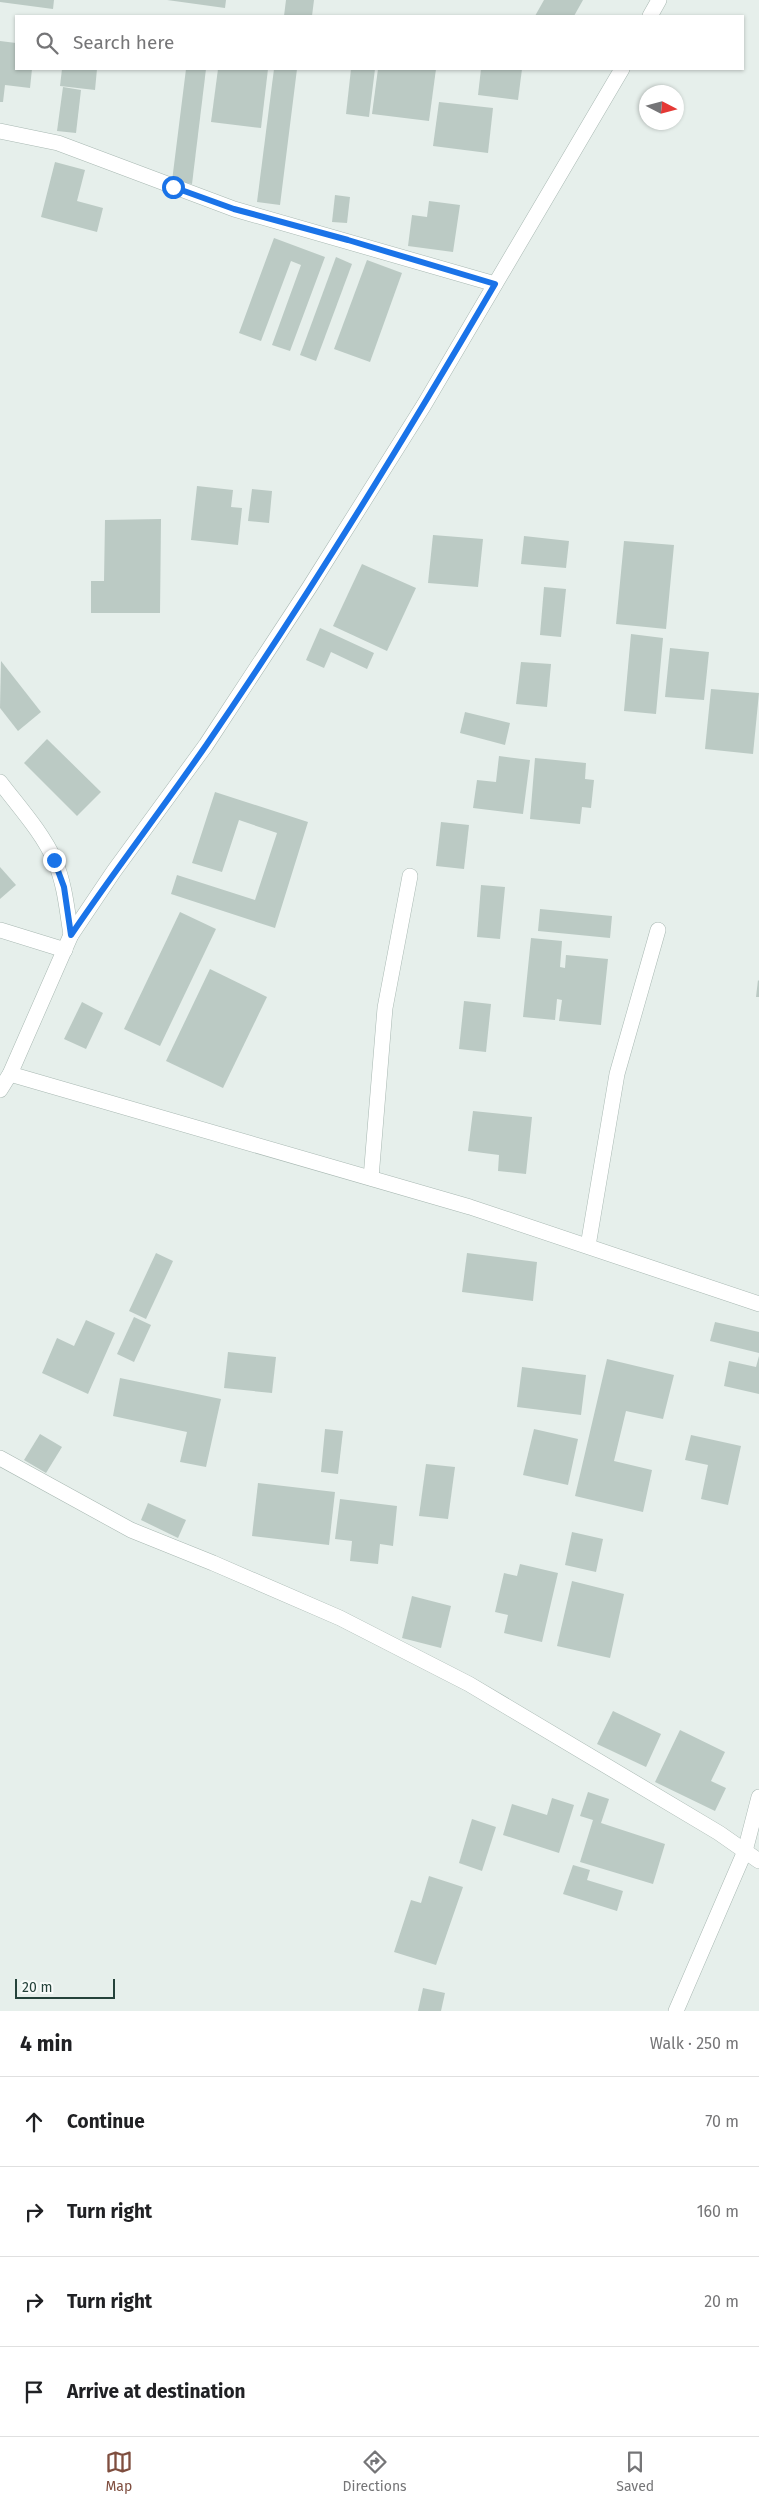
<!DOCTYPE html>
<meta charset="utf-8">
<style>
body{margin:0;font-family:"Fira Sans",sans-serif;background:#f6f6f6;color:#202124}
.compass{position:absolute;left:639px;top:85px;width:45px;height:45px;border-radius:50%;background:#fff;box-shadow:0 1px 4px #0004;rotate:96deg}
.scale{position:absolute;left:15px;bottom:12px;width:100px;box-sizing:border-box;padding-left:5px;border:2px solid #24423a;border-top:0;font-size:14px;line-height:18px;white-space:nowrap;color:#24423a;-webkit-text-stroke:4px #f7fbf9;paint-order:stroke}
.stop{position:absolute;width:15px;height:15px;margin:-11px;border:4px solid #1a73e8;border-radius:50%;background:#fff}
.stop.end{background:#1a73e8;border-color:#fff;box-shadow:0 1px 5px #0008}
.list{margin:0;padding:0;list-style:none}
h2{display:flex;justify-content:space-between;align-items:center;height:65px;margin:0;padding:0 20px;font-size:21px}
h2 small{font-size:16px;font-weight:400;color:#757577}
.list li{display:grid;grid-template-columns:32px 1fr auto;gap:15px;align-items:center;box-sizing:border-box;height:90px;padding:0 20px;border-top:1px solid #e0e0e0}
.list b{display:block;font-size:19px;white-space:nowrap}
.list em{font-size:16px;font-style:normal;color:#757577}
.icon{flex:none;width:28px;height:28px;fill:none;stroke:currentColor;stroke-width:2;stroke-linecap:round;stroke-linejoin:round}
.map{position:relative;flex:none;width:759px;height:2011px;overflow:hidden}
.search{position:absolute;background:#fff;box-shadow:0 1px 4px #0004;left:15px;right:15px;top:15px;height:55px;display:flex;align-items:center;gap:12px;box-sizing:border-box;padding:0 18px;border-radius:0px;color:#757577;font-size:19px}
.sheet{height:425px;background:#fff}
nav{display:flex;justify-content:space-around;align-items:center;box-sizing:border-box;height:70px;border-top:1px solid #e0e0e0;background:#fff;font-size:14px;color:#757577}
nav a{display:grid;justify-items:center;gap:2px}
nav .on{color:#7f4e3f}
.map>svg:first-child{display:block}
</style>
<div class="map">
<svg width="759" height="2011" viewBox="0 0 759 2011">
<rect width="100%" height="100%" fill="#e6efeb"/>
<g fill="#bbcac4">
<path d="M0 0H54L53 9 0 2Z"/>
<path d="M167 0H226L225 8Z"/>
<path d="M286 0H314L312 16H284Z"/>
<path d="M544 0H583L574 16H535Z"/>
<path d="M0 41 16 43V69H32L30 88 5 85 3 102H0Z"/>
<path d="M62 69H97L95 90 60 86Z"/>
<path d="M186 69H206L192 184 172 181Z"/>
<path d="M218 69H268L261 128 211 122Z"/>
<path d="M274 69H297L280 205 257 202Z"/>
<path d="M351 69H375L369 117 346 114Z"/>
<path d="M378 69H436L429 121 372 114Z"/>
<path d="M481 69H522L518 100 478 95Z"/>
<path d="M63 87 81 90 76 133 57 131Z"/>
<path d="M439 102 493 108 488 153 433 146Z"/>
<path d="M55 162 85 170 77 201 103 208 97 232 41 217Z"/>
<path d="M335 195 350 197 347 223 332 222Z"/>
<path d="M429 201 460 205 453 252 408 246 412 215 427 217Z"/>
<path d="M274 238 325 257 290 351 272 345 301 265 291 261 261 341 239 333Z"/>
<path d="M336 257 352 264 316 361 300 355Z"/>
<path d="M367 260 402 273 370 362 334 349Z"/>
<path d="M197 486 233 490 231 507 242 508 238 545 191 540Z"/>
<path d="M252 489 272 491 269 523 248 521Z"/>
<path d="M161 519 160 613H91V581H104L105 520Z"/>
<path d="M433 535 483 539 478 587 428 583Z"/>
<path d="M524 536 569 541 566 568 521 564Z"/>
<path d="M624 541 674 545 666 629 616 624Z"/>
<path d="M362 564 416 588 387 651 333 626Z"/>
<path d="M544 587 566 589 561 637 540 635Z"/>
<path d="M320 628 374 653 367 669 331 652 324 668 306 660Z"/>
<path d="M631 634 663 638 656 714 624 711Z"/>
<path d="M670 648 709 652 704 700 665 697Z"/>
<path d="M1 661 41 712 18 731 0 708Z"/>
<path d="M521 662 551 664 547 707 516 704Z"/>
<path d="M711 689 759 693 753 754 705 749Z"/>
<path d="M465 712 510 723 505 745 460 733Z"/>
<path d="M47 739 101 792 77 816 24 763Z"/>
<path d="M499 756 530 760 523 814 473 808 477 780 496 782Z"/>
<path d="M535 758 586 763 585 779 594 780 591 808 582 807 580 824 530 819Z"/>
<path d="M215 792 308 822 275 928 171 894 177 875 255 900 277 833 239 820 222 872 192 863Z"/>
<path d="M441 822 469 825 464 869 436 866Z"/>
<path d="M0 867 16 885 0 899Z"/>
<path d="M481 885 505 887 500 939 477 937Z"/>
<path d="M540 909 612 916 610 938 538 931Z"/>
<path d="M180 912 216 929 160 1046 124 1029Z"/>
<path d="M531 938 562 941 560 967 565 968 566 955 608 959 601 1025 559 1021 562 1000 557 999 555 1020 523 1017Z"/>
<path d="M210 969 267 997 223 1088 166 1061Z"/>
<path d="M758 980 759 981V997H756Z"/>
<path d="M464 1001 491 1004 486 1052 459 1049Z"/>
<path d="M82 1002 103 1013 86 1049 64 1039Z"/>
<path d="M473 1111 532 1117 526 1174 498 1171 499 1155 468 1151Z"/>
<path d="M156 1253 173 1261 146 1319 129 1311Z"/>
<path d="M467 1253 537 1262 533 1301 462 1292Z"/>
<path d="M134 1317 151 1325 134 1362 117 1354Z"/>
<path d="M86 1320 115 1333 88 1394 42 1373 57 1338 74 1346Z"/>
<path d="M715 1322 759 1332V1353L710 1341Z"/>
<path d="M228 1352 276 1357 272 1393 224 1388Z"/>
<path d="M759 1356V1394L724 1386 729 1361 756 1367Z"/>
<path d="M607 1359 674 1375 663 1419 626 1411 614 1461 652 1470 643 1512 575 1496Z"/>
<path d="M522 1367 586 1375 581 1415 517 1407Z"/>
<path d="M120 1378 221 1399 206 1467 180 1462 187 1432 113 1416Z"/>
<path d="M325 1429 343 1431 338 1474 321 1472Z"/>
<path d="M534 1429 578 1439 568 1485 523 1475Z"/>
<path d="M40 1434 62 1447 46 1473 24 1460Z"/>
<path d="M691 1435 741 1446 728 1505 701 1499 708 1465 685 1460Z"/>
<path d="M426 1464 455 1467 448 1519 419 1516Z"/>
<path d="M258 1483 335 1492 329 1545 252 1536Z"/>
<path d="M340 1499 397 1506 393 1546 380 1544 378 1564 350 1561 352 1541 335 1539Z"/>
<path d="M148 1503 186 1520 178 1538 141 1520Z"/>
<path d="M572 1532 603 1539 596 1572 565 1565Z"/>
<path d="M520 1564 558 1573 542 1642 504 1633 508 1615 495 1612 504 1573 517 1576Z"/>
<path d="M572 1581 624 1594 610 1658 557 1646Z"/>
<path d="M412 1596 451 1606 441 1648 402 1638Z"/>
<path d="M613 1711 661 1734 646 1767 597 1744Z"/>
<path d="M680 1730 725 1752 711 1781 726 1788 715 1811 655 1782Z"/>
<path d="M588 1792 609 1799 601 1823 665 1844 653 1884 580 1862 593 1820 580 1816Z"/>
<path d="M552 1798 574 1805 559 1853 503 1835 512 1804 547 1815Z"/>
<path d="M472 1819 496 1827 482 1871 459 1863Z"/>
<path d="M573 1865 590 1870 587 1880 623 1891 617 1911 563 1894Z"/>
<path d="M429 1876 463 1887 436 1965 394 1952 411 1900 421 1903Z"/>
<path d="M423 1988 445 1993 441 2011H418Z"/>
</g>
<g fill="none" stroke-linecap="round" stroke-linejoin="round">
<g stroke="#a8b8b2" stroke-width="16">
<g id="street">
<path d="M650 16 659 0"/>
<path d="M0 131 58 143 234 209 495 284"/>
<path d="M0 782C19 807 42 832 55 861 65 885 67 910 71 935"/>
<path d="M0 930 65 950"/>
<path d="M10 1074 470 1207 759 1304"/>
<path d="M0 1090 10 1074 71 935 114 871 206 745 309 588 424 405 622 69"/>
<path d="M371 1178 385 1008 410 876"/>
<path d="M588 1246 617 1074 658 930"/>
<path d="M0 1458 131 1530 213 1563 340 1618 469 1684 719 1833 759 1861"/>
<path d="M676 2011 745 1851 759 1797"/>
</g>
</g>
<use href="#street" stroke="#fff" stroke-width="15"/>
</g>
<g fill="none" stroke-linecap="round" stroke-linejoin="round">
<path stroke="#1a73e8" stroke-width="6" d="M54 860 64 887 71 935C115 870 163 808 207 744 309 595 404 440 495 284L348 240 234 209 173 187"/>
</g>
</svg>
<svg class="compass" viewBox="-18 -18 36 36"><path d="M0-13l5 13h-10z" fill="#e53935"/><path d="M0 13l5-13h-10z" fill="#757577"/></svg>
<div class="scale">20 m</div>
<div class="stop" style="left:173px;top:187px"></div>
<div class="stop end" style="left:54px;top:860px"></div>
<div class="search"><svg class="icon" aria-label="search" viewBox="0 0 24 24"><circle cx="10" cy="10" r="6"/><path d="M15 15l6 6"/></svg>Search here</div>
</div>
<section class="sheet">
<h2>4 min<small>Walk · 250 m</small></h2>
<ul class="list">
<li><svg class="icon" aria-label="ahead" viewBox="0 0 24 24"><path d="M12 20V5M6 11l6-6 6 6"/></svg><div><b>Continue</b></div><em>70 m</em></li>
<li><svg class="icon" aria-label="right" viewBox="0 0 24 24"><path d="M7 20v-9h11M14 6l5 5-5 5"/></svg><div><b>Turn right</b></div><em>160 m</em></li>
<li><svg class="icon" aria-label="right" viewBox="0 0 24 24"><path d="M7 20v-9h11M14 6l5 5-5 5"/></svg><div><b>Turn right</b></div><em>20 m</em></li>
<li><svg class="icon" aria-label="arrive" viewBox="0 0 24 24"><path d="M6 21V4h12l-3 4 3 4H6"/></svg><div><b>Arrive at destination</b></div></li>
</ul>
</section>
<nav>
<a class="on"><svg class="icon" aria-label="map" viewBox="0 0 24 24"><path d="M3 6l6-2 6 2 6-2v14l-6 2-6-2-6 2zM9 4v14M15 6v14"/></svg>Map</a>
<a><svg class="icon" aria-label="directions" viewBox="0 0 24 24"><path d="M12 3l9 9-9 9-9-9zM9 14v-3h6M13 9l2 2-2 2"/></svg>Directions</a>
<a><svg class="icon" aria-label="saved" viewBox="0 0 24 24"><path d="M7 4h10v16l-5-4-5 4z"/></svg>Saved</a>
</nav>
